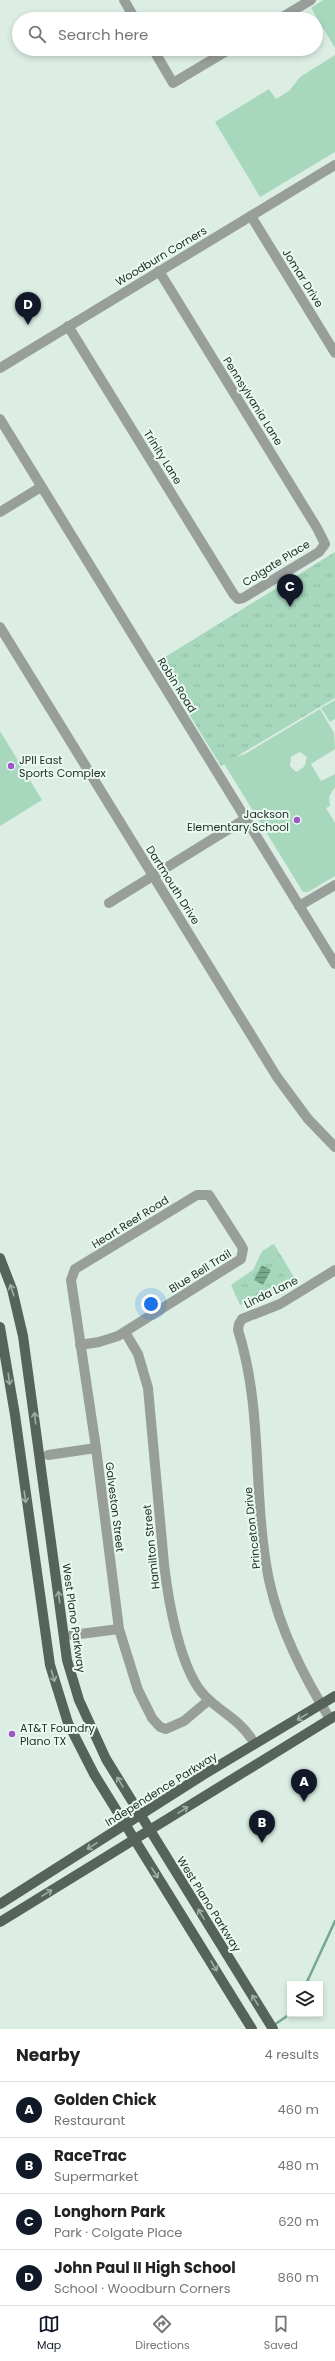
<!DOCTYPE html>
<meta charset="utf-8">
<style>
body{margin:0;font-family:Poppins,sans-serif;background:#f6f6f6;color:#222}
.controls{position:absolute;right:12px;bottom:12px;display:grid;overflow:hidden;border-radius:0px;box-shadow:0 2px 6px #0003}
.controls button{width:36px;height:36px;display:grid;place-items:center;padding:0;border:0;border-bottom:1px solid #e0e0e0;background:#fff;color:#222;font:20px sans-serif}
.you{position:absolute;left:151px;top:1304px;width:14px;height:14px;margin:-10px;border:3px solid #fff;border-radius:50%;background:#1a73e8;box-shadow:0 0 0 6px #1a73e833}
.badge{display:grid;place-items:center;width:26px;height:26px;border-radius:50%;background:#111827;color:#fff;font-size:13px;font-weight:700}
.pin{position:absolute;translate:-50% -33px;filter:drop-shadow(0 1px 2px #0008)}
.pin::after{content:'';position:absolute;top:21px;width:14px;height:12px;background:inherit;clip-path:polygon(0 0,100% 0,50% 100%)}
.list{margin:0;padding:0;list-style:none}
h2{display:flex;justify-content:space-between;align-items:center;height:52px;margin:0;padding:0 16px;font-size:17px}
h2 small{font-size:13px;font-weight:400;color:#767676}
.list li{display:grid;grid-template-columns:26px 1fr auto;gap:12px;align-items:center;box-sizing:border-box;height:56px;padding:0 16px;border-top:1px solid #e0e0e0}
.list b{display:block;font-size:15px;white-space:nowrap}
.list p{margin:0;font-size:13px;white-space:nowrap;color:#767676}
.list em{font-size:13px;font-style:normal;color:#767676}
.icon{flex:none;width:22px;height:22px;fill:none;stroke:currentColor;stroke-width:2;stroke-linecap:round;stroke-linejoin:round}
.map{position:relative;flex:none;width:335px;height:2029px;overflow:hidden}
.search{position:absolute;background:#fff;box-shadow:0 2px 6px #0003;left:12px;right:12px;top:12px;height:44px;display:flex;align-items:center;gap:10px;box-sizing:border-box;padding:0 14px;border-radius:22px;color:#767676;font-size:15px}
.sheet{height:276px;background:#fff}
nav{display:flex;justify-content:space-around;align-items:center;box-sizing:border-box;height:56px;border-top:1px solid #e0e0e0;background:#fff;font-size:11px;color:#767676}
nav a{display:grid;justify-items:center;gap:2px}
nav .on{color:#111827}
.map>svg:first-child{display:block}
</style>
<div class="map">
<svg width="335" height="2029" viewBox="0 0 335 2029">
<defs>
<pattern id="park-tufts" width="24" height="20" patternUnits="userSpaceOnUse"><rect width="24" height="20" fill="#a7d8bd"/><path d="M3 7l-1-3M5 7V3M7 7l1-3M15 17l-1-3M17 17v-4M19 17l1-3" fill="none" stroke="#90baa2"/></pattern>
<pattern id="water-rules" width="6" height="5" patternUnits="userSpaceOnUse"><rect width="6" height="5" fill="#75a98e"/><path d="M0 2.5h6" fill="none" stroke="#608a74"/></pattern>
</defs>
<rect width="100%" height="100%" fill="#dceee4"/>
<g fill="#a7d8bd" fill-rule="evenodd">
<path d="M323 0H335V48L311 8Z"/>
<path d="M335 55V152L260 197 215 122 269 89 276 99 289 91 300 77Z"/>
<path d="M335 700V719L330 722 321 708Z"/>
<path d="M320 709 334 733 335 749 311 764 321 781 335 774V787L329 797 330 806 326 808 335 823V876L308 892H303L218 754 236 757 245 754ZM300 752 307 757C304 766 307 766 296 772L290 766 291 757Z"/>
<path d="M0 731 42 800 0 826Z"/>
</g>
<g fill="url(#park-tufts)">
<path d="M335 552V698L221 766 157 662Z"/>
<path d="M274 1244 297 1282 274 1294 240 1305 231 1285 253 1270 262 1251Z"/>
</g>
<path fill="url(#water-rules)" d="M262 1265 271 1270 263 1285 254 1280Z"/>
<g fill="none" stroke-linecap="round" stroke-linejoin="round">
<g stroke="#75a98e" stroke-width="2.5">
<path d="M306 1984 335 1921"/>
<path d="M274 2025 290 2014"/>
</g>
<g stroke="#989f9b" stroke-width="10">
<path d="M124 0 135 19"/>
<path d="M279 19 311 0"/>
<path d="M153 49 173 83 230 49"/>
<path d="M251 216 335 353"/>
<path d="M68 326 234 595 238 599 243 598 319 552 325 544 317 528 159 271"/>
<path d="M0 368 335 165"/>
<path d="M0 419 335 964"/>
<path d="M0 512 41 487"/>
<path d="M0 627 277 1077 308 1119 335 1147"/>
<path d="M109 903 245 819"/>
<path d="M299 906 335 885"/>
<path d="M125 1332 138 1354 148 1388 164 1564C168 1599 180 1672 206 1697 221 1712 239 1720 251 1738"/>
<path d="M80 1345 99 1342 118 1336 241 1259 243 1249 241 1245 209 1195H197L75 1269 71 1280 96 1448 119 1629 138 1690 152 1718 160 1727 166 1729 184 1721 209 1700"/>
<path d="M48 1455 96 1448"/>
<path d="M72 1635 119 1629"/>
<path d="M330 1719C303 1675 280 1630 269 1580 252 1498 264 1411 238 1330L239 1324 242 1319 280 1304 335 1270"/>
</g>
<g stroke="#56635b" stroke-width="10">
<path d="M0 1258 12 1289 23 1336 67 1660 79 1700 106 1759 273 2029"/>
<path d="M0 1327 15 1415 50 1665 68 1723 94 1774 252 2029"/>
<path d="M0 1904 203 1775 335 1696"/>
<path d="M0 1922 335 1716"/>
</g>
</g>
<defs><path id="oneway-shaft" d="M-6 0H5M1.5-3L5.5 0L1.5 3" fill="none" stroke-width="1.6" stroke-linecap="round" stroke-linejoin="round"/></defs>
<g stroke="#a0afa6">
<use href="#oneway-shaft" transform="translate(12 1290) rotate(-108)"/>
<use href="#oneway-shaft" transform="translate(9 1379) rotate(82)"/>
<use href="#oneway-shaft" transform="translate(35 1418) rotate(-97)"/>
<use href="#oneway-shaft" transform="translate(25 1497) rotate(82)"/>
<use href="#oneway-shaft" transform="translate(59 1597) rotate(-98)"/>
<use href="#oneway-shaft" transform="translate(53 1676) rotate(74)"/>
<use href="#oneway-shaft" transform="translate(302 1717) rotate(148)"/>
<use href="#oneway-shaft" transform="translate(120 1782) rotate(-121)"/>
<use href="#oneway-shaft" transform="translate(183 1810) rotate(-32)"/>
<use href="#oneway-shaft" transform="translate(92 1846) rotate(148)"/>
<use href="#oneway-shaft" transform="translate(155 1873) rotate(58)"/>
<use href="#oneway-shaft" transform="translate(47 1893) rotate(-32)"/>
<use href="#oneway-shaft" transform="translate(201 1914) rotate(-122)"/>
<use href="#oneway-shaft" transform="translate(214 1966) rotate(59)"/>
<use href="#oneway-shaft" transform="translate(255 2000) rotate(-122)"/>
</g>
<g fill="#a057ca" stroke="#e9fbf1" stroke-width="1.5">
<circle cx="11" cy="766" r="4"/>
<circle cx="297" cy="820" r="4"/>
<circle cx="12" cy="1734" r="4"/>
</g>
<g text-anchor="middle" stroke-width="4" stroke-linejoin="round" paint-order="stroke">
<g font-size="11" fill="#262d29" stroke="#e9fbf1">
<text transform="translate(161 256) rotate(-31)" y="4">Woodburn Corners</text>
<text transform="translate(303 278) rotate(58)" y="4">Jomar Drive</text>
<text transform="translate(253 401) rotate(58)" y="4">Pennsylvania Lane</text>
<text transform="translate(163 457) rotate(58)" y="4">Trinity Lane</text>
<text transform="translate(276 563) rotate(-32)" y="4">Colgate Place</text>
<text transform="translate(177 685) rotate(58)" y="4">Robin Road</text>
<text transform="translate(173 885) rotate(58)" y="4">Dartmouth Drive</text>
<text transform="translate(130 1222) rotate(-32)" y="4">Heart Reef Road</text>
<text transform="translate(200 1271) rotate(-32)" y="4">Blue Bell Trail</text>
<text transform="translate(271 1292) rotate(-26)" y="4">Linda Lane</text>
<text transform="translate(115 1507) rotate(83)" y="4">Galveston Street</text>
<text transform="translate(252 1528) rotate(-96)" y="4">Princeton Drive</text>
<text transform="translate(151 1547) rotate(-96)" y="4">Hamilton Street</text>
<text transform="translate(74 1618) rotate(82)" y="4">West Plano Parkway</text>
<text transform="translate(161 1789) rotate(-32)" y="4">Independence Parkway</text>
<text transform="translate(209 1904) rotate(58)" y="4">West Plano Parkway</text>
</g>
<g font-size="11" fill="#262d29" stroke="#e9fbf1" text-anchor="start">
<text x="19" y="764">JPII East<tspan x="19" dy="13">Sports Complex</tspan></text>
<text x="289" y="818" text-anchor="end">Jackson<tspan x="289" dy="13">Elementary School</tspan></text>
<text x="20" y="1732">AT&amp;T Foundry<tspan x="20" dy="13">Plano TX</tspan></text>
</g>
</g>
</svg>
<div class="controls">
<button><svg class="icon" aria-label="layers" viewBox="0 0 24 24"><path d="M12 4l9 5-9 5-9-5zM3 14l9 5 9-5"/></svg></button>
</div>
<div class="you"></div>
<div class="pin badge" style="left:304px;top:1802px">A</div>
<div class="pin badge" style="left:262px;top:1843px">B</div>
<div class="pin badge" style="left:290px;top:607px">C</div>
<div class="pin badge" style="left:28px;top:325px">D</div>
<div class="search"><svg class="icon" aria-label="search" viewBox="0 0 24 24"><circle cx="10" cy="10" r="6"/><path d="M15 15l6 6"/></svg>Search here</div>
</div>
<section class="sheet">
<h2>Nearby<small>4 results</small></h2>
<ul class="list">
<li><span class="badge">A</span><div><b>Golden Chick</b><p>Restaurant</p></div><em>460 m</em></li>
<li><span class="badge">B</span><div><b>RaceTrac</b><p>Supermarket</p></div><em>480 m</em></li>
<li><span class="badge">C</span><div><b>Longhorn Park</b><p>Park · Colgate Place</p></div><em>620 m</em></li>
<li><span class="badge">D</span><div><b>John Paul II High School</b><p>School · Woodburn Corners</p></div><em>860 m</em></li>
</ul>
</section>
<nav>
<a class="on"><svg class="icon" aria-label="map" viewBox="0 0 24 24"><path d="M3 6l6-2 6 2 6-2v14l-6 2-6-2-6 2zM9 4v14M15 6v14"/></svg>Map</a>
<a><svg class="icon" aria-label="directions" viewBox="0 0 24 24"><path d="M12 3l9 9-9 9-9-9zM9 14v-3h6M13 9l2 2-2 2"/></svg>Directions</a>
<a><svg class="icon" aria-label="saved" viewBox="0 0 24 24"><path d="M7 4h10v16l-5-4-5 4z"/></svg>Saved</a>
</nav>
